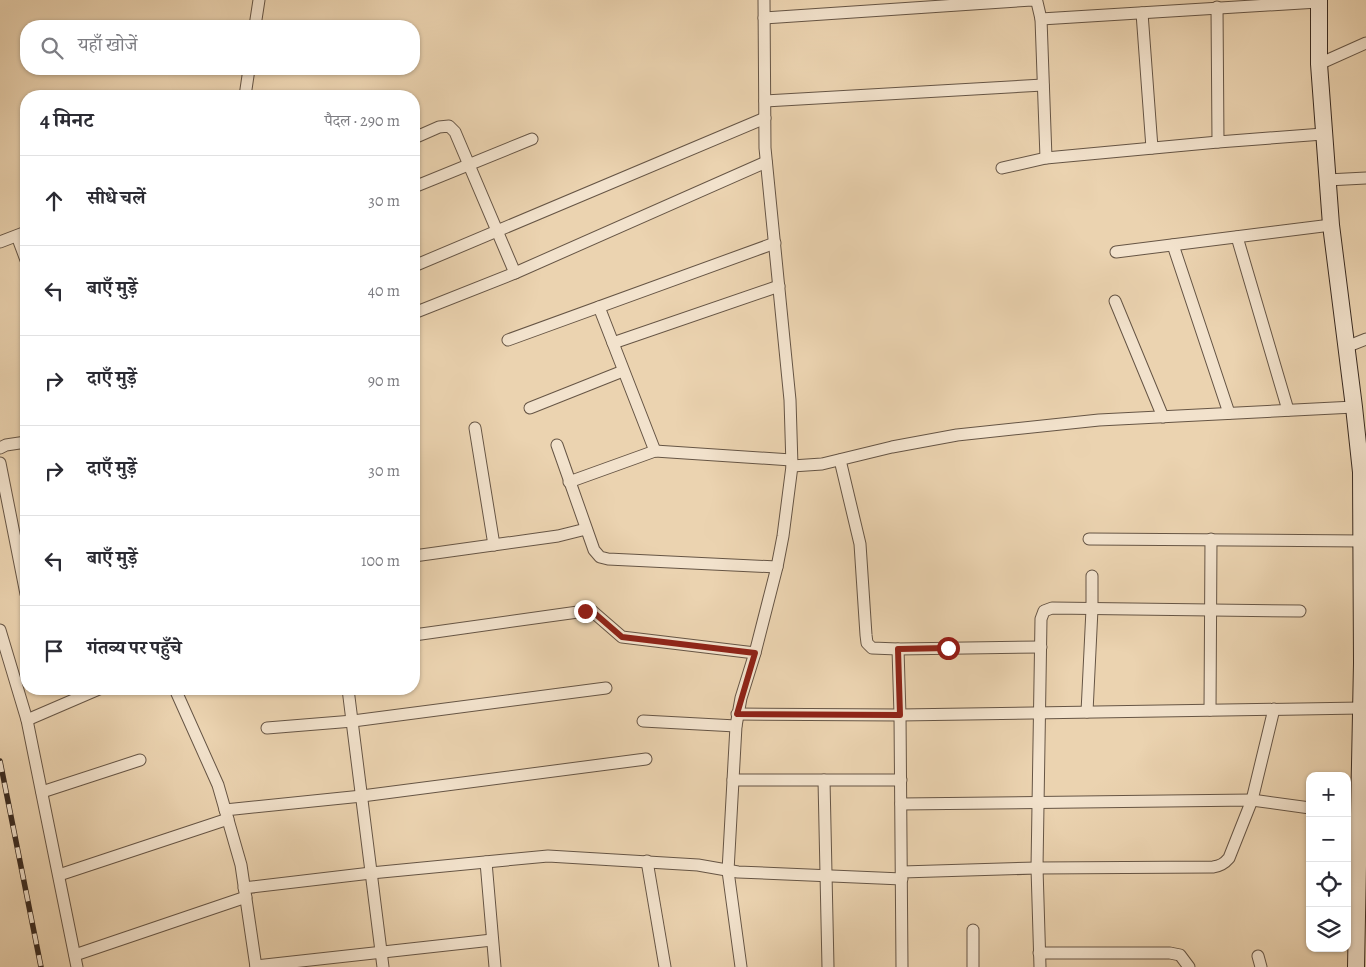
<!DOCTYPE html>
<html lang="hi">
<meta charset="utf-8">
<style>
body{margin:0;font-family:Alegreya,"Noto Serif Devanagari",serif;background:#f7f7f7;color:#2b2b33}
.controls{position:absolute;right:15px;bottom:15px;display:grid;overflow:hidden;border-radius:10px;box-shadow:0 1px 4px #0004}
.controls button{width:45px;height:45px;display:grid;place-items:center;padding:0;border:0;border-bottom:1px solid #e1e1e2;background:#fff;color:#2b2b33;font:25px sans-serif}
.stop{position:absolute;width:15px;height:15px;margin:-11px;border:4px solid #8f2418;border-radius:50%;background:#fff}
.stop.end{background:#8f2418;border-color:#fff;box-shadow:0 1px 5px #0008}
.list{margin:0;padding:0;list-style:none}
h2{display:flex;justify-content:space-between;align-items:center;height:65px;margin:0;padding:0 20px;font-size:21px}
h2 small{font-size:16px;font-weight:400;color:#7c7c81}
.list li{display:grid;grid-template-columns:32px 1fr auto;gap:15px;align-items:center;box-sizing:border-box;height:90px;padding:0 20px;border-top:1px solid #e1e1e2}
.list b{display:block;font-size:19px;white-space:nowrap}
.list em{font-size:16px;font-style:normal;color:#7c7c81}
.icon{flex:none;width:28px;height:28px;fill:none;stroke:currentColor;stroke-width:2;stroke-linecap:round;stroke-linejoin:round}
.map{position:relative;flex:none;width:1366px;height:967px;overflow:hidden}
.search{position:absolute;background:#fff;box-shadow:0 1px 4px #0004;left:20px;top:20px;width:400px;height:55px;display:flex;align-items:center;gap:12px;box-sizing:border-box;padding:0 18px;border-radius:20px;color:#7c7c81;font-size:19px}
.panel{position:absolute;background:#fff;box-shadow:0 1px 4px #0004;left:20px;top:90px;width:400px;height:605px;border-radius:20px}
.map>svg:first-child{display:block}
</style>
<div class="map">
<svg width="1366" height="967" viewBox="0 0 1366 967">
<rect width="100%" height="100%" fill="#ebd3b0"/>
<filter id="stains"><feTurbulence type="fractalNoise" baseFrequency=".004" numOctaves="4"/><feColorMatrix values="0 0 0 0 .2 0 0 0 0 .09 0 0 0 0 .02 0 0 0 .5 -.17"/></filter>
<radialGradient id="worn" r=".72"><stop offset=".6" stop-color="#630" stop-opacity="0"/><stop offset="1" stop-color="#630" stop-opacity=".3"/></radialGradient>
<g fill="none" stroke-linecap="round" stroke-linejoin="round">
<g stroke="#665545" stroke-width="13">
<g id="street">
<path d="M1217 7 1218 142"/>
<path d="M1142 13 1152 148"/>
<path d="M764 18 1032 0 1037 2 1041 19 1046 158"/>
<path d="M1041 19 1318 2"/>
<path d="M255 26 259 0"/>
<path d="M1319 64 1366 43"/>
<path d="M245 96 249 69"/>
<path d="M765 101 1043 85"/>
<path d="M414 138 439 127 449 126 455 132 515 273"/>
<path d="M1002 168 1046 158 1218 142 1323 134"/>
<path d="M1327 180 1366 178"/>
<path d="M414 187 532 139"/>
<path d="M17 236 26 260"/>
<path d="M1237 237 1288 410"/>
<path d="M0 242 26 232"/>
<path d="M1173 245 1229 413"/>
<path d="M1116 252 1331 225"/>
<path d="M414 266 765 118"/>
<path d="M1115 301 1163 417"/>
<path d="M599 307 655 451"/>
<path d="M414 313 515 273 766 162"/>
<path d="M508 340 775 243"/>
<path d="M613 343 779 286"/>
<path d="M1346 347 1366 339"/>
<path d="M530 408 623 371"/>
<path d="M475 428 494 545"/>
<path d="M557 445 594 550 600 557 608 559 777 567"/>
<path d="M0 448 6 445 26 442"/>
<path d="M840 460 860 544 866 635 867 643 872 648 898 649 1041 647"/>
<path d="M0 463 26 594"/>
<path d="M792 466 822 464 892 447 957 435 1099 420 1354 407"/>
<path d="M569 482 655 451 791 460"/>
<path d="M1089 539 1362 541"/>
<path d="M414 556 558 536 586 529"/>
<path d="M0 630 27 720 77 967"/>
<path d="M414 635 585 611H592L622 637 755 653"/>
<path d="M898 649 900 715 902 967"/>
<path d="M175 689 218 785 241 865 256 967"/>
<path d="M348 689 383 967"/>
<path d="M1210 710 1211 539"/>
<path d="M1087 712 1092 609V576"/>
<path d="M737 714 900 715 1361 708"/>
<path d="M27 720 99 689"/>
<path d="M643 721 736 726"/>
<path d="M267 728 353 721 606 688"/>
<path d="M733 780H901"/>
<path d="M824 780 828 967"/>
<path d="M42 792 140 760"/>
<path d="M901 804 1252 800 1310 808"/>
<path d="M225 810 362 796 646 759"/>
<path d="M647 861 665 967"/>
<path d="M486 862 495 967"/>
<path d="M902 872 1037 868 1213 867C1220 866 1224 864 1229 858L1252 800 1274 709"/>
<path d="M59 875 228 819"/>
<path d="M244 888 371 873 548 856 698 865 738 872 902 879"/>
<path d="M973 930V967"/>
<path d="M1039 953H1170L1180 955 1189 967"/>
<path d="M75 955 246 897"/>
<path d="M1258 956 1261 967"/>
<path d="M256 966 492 940"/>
<path d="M741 967 728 871 736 726 741 698 755 653 777 567 783 536 792 466 790 400 765 148 764 0"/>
<path d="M1040 967 1037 868 1041 619 1044 611 1052 608 1300 611"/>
</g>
</g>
<g stroke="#3a2b21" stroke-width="18">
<path id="secondary" d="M1319 0V64L1331 225 1354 407 1361 472 1362 663 1356 967"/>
</g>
<use href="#street" stroke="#f2e2cc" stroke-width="11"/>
<use href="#secondary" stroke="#f2e2cc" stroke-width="16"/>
<g stroke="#3a2b21" stroke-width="5.5">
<path id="rail" d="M0 761 41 967"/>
</g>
<use href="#rail" stroke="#f2e2cc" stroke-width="4" stroke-dasharray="11" stroke-linecap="butt"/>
</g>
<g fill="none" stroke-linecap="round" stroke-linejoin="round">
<path stroke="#8f2418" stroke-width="6" d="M585 611H592L622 637 755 653 737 714 900 715 898 649 948 648"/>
</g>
<rect width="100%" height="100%" filter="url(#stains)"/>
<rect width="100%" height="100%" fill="url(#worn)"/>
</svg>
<div class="controls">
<button>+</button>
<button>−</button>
<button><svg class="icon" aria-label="locate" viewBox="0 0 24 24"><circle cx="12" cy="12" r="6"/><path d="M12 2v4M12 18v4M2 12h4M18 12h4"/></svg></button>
<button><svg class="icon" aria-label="layers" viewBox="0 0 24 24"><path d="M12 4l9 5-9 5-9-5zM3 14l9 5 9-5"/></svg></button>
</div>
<div class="stop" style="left:948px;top:648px"></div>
<div class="stop end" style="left:585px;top:611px"></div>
<div class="search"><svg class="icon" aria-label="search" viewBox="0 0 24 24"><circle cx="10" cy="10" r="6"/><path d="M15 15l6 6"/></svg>यहाँ खोजें</div>
<section class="panel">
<h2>4 मिनट<small>पैदल · 290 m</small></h2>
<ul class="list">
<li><svg class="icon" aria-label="ahead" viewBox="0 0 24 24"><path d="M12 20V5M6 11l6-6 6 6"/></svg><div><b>सीधे चलें</b></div><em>30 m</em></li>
<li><svg class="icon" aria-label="left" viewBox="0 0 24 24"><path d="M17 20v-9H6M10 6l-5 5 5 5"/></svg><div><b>बाएँ मुड़ें</b></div><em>40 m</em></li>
<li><svg class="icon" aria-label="right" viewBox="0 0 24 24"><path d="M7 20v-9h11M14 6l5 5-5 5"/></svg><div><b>दाएँ मुड़ें</b></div><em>90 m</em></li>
<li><svg class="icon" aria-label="right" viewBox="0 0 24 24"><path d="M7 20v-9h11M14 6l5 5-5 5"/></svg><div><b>दाएँ मुड़ें</b></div><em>30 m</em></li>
<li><svg class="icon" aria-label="left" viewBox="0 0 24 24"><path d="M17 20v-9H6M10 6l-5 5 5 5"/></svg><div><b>बाएँ मुड़ें</b></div><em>100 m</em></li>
<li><svg class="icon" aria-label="arrive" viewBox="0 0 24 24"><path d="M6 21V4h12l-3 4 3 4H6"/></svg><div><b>गंतव्य पर पहुँचे</b></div></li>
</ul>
</section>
</div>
